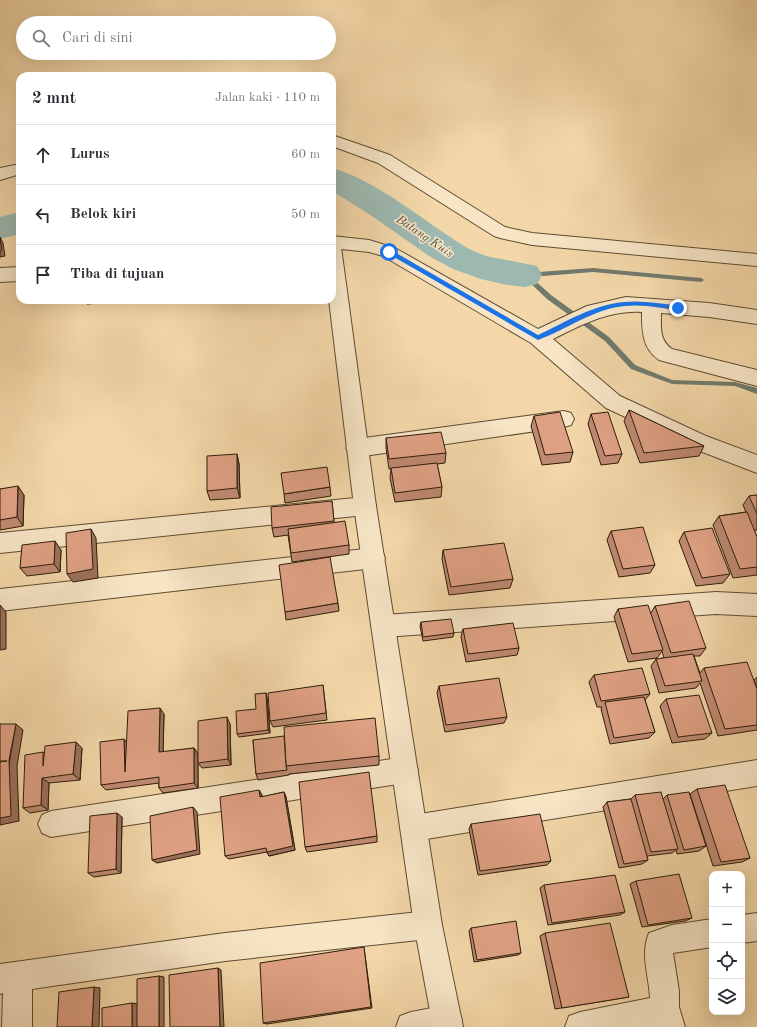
<!DOCTYPE html>
<html lang="id">
<meta charset="utf-8">
<style>
body{margin:0;font-family:"Old Standard TT",serif;background:#f7f7f7;color:#2b2b33}
.controls{position:absolute;right:12px;bottom:12px;display:grid;overflow:hidden;border-radius:8px;box-shadow:0 4px 16px #0002}
.controls button{width:36px;height:36px;display:grid;place-items:center;padding:0;border:0;border-bottom:1px solid #e1e1e2;background:#fff;color:#2b2b33;font:20px sans-serif}
.stop{position:absolute;width:12px;height:12px;margin:-9px;border:3px solid #1a73e8;border-radius:50%;background:#fff}
.stop.end{background:#1a73e8;border-color:#fff;box-shadow:0 1px 4px #0008}
.list{margin:0;padding:0;list-style:none}
h2{display:flex;justify-content:space-between;align-items:center;height:52px;margin:0;padding:0 16px;font-size:17px}
h2 small{font-size:13px;font-weight:400;color:#7c7c81}
.list li{display:grid;grid-template-columns:26px 1fr auto;gap:12px;align-items:center;box-sizing:border-box;height:60px;padding:0 16px;border-top:1px solid #e1e1e2}
.list b{display:block;font-size:15px;white-space:nowrap}
.list em{font-size:13px;font-style:normal;color:#7c7c81}
.icon{flex:none;width:22px;height:22px;fill:none;stroke:currentColor;stroke-width:2;stroke-linecap:round;stroke-linejoin:round}
.map{position:relative;flex:none;width:757px;height:1027px;overflow:hidden}
.search{position:absolute;background:#fff;box-shadow:0 4px 16px #0002;left:16px;top:16px;width:320px;height:44px;display:flex;align-items:center;gap:10px;box-sizing:border-box;padding:0 14px;border-radius:22px;color:#7c7c81;font-size:15px}
.panel{position:absolute;background:#fff;box-shadow:0 4px 16px #0002;left:16px;top:72px;width:320px;height:232px;border-radius:12px}
.map>svg:first-child{display:block}
</style>
<div class="map">
<svg width="757" height="1027" viewBox="0 0 757 1027">
<rect width="100%" height="100%" fill="#f3d7a8"/>
<filter id="stains"><feTurbulence type="fractalNoise" baseFrequency=".005" numOctaves="4"/><feColorMatrix values="0 0 0 0 .2 0 0 0 0 .09 0 0 0 0 .02 0 0 0 .5 -.17"/></filter>
<radialGradient id="worn" r=".72"><stop offset=".6" stop-color="#630" stop-opacity="0"/><stop offset="1" stop-color="#630" stop-opacity=".3"/></radialGradient>
<g fill="none" stroke-linecap="round" stroke-linejoin="round">
<path fill="#707a6e" fill-rule="evenodd" d="M593 268 701 278 704 280 701 282 593 272 531 277 551 295 609 337 635 365 672 380 735 382 757 388V394L735 386 672 384 631 369 605 341 547 299 522 275 525 273Z"/>
<g fill="#9db8b0" fill-rule="evenodd">
<path d="M332 168C377 180 427 224 469 249L486 256 537 266 542 275 537 284 525 287 507 285 481 279 453 269 429 256 369 214 332 191Z"/>
<path d="M20 212V234L0 239V217Z"/>
</g>
<g stroke="#5e4c32" stroke-width="2">
<g id="minor">
<path d="M332 135 390 155 505 227 532 233 757 254V266L532 245 500 238 494 236 378 163 332 146Z"/>
<path d="M332 236 369 240 395 248 538 329 587 306 626 297 709 303 757 310V324L709 317 661 313C661 327 659 340 672 349L757 370V386L659 360C642 348 642 331 642 312 608 310 582 325 553 339L620 396 706 436 757 455V473L692 448 606 408 531 343 383 256 369 252 332 248Z"/>
<path d="M20 267V281L0 282V268Z"/>
<path d="M564 411 571 413 574 419 571 425 564 427 357 457 350 454 346 448 350 442 357 439Z"/>
<path d="M365 497 373 499 376 506 373 513 365 515 0 553V533Z"/>
<path d="M374 548 382 551 385 558 382 565 374 568 0 611V589Z"/>
<path d="M716 592 757 594V616L716 614 384 637 376 634 372 626 376 618 384 615Z"/>
<path d="M405 757 414 761 418 770 414 779 405 783 51 837 42 833 38 824 42 815 51 811Z"/>
<path d="M757 760V786L414 841 405 837 401 828 405 819 414 815Z"/>
<path d="M428 911 438 915 442 925 438 935 428 939 225 961 32 989V1027H2L3 993 0 994V964L225 933Z"/>
<path d="M757 913V941L742 943V915Z"/>
<path d="M712 919V947L673 953 679 991V1007L685 1027H565L569 1016 580 1012 650 998C649 975 640 955 649 933L672 925Z"/>
<path d="M447 1005 458 1009 462 1020 459 1027H396L400 1016 411 1012Z"/>
</g>
</g>
<g stroke="#5e4c32" stroke-width="2">
<g id="tertiary">
<path d="M20 164V174L0 180V168Z"/>
<path d="M332 241 338 243 341 247 376 506 442 925 463 1027H433L414 925 354 506 329 300H332Z"/>
</g>
</g>
<use href="#minor" fill="#f7e5c6" fill-rule="evenodd"/>
<use href="#tertiary" fill="#f7e5c6" fill-rule="evenodd"/>
</g>
<g fill="#c08a72" stroke="#2c1d0a">
<path d="M37 300H65L38 303Z"/>
<path d="M85 300H124V301L87 304Z"/>
<path d="M629 410 704 446 699 456 640 463 624 421Z"/>
<path d="M591 414 622 454 618 463 601 465 588 424Z"/>
<path d="M534 416 573 452 570 462 542 465 531 426Z"/>
<path d="M386 438 446 453 445 463 437 464 442 487 441 497 395 502 390 478 391 469H389L386 448Z"/>
<path d="M237 454 239 464 240 498 210 500 207 491Z"/>
<path d="M330 487 331 496 285 503 284 494Z"/>
<path d="M0 489 24 495 23 526 0 530Z"/>
<path d="M757 495V530H754L757 537V575L733 578 713 525 719 516 746 512 743 505 749 496Z"/>
<path d="M332 501 334 522 349 545V554L292 562 288 535 274 537 272 528Z"/>
<path d="M611 531 655 565 650 573 619 577 607 540Z"/>
<path d="M684 532 730 574 723 583 696 586 679 541Z"/>
<path d="M61 550 60 572 27 576 20 568Z"/>
<path d="M443 550 513 579 510 588 449 595 442 559Z"/>
<path d="M338 603 339 611 286 620 285 612Z"/>
<path d="M655 606 706 648 700 656H694L700 673 704 668 757 689V730L718 736 700 683 696 688 659 693 651 666 656 659 664 658 662 651 657 658 628 662 614 617 618 609 651 613Z"/>
<path d="M421 622 454 633 453 637 423 641 420 626Z"/>
<path d="M463 629 519 648 517 655 466 662 461 637Z"/>
<path d="M594 675 650 694 645 700 655 732 649 738 610 744 601 709 602 707H597L589 682Z"/>
<path d="M757 677V688L754 680Z"/>
<path d="M323 685 327 720 273 727 270 721Z"/>
<path d="M439 686 507 717 504 723 445 732 437 693Z"/>
<path d="M267 697 270 733 239 737 237 734 256 709Z"/>
<path d="M666 699 712 733 705 739 672 743 660 706Z"/>
<path d="M164 714 163 752 194 748 198 754V788L163 793 159 788V783L106 790 101 785 124 739 126 742Z"/>
<path d="M230 724 231 765 202 768 198 763Z"/>
<path d="M253 740 379 756V765L289 774V775L258 780 256 774Z"/>
<path d="M82 748 80 780 49 783 48 810 30 813 23 808 43 752 44 753Z"/>
<path d="M697 789 750 858 742 862 713 866 690 794Z"/>
<path d="M259 790 262 795V797L284 792 286 797 295 850 269 856 267 852 229 859 225 856Z"/>
<path d="M635 795 663 799 667 795 706 846 699 851 677 854 676 850 672 853 647 856 648 860 642 864 619 868 603 807 607 802 631 799Z"/>
<path d="M122 817 121 873 94 877 88 873Z"/>
<path d="M471 824 551 861 547 865 478 875 469 829Z"/>
<path d="M377 836V842L307 852 305 847Z"/>
<path d="M636 881 692 918 685 921 642 927 630 884Z"/>
<path d="M544 885 625 912 620 915 548 925 540 888Z"/>
<path d="M471 928 521 953 518 955 474 962 469 931Z"/>
<path d="M545 933 629 997 555 1009 540 936Z"/>
<path d="M364 947 372 1008 267 1024 263 1023Z"/>
</g>
<g fill="#9c715c" stroke="#2c1d0a">
<path d="M0 237 3 243 5 256 0 257Z"/>
<path d="M237 454 239 464 240 498 237 488Z"/>
<path d="M18 486 24 495 23 526 17 517Z"/>
<path d="M91 529 96 538 98 578 73 582 67 574Z"/>
<path d="M55 541 61 550 60 572 54 564Z"/>
<path d="M0 605 6 612V649L0 650Z"/>
<path d="M266 693 267 697 270 733 268 730Z"/>
<path d="M160 708 164 714 163 758 159 752Z"/>
<path d="M227 717 230 724 231 765 228 759Z"/>
<path d="M16 724 23 730 17 766 19 821 0 825V818Z"/>
<path d="M124 739 129 745 125 772Z"/>
<path d="M76 742 82 748 80 780 73 774Z"/>
<path d="M194 748 198 754V788L194 783Z"/>
<path d="M42 778 49 783 48 810 41 805Z"/>
<path d="M259 790 262 795 263 802 260 797Z"/>
<path d="M284 792 286 797 295 850 269 856 267 852Z"/>
<path d="M193 807 197 812 200 854 157 863 152 860Z"/>
<path d="M117 813 122 817 121 873 116 869Z"/>
<path d="M218 968 221 970 224 1027H220Z"/>
<path d="M159 976 164 977V1027H159Z"/>
<path d="M94 987 100 988 99 1027H92Z"/>
<path d="M132 1003 138 1004V1027H132Z"/>
</g>
<g fill="#dfa184" stroke="#2c1d0a">
<path d="M0 237 2 250 0 251Z"/>
<path d="M629 410 704 446 644 453Z"/>
<path d="M560 412 573 452 545 455 534 416Z"/>
<path d="M608 412 622 454 605 456 591 414Z"/>
<path d="M441 432 446 453 389 459 386 438Z"/>
<path d="M237 454V488L207 491V456Z"/>
<path d="M437 463 442 487 395 493 391 468Z"/>
<path d="M327 467 330 487 284 494 281 473Z"/>
<path d="M18 486 17 517 0 520V489Z"/>
<path d="M757 495V514L749 496Z"/>
<path d="M332 501 334 521 272 528 271 507Z"/>
<path d="M747 512 757 537V567L740 569 719 516Z"/>
<path d="M345 521 349 545 291 553 288 529Z"/>
<path d="M643 527 655 565 623 569 611 531Z"/>
<path d="M712 528 730 574 702 578 684 532Z"/>
<path d="M91 529 93 569 67 574 66 533Z"/>
<path d="M55 541 54 564 20 568 22 545Z"/>
<path d="M504 543 513 579 451 587 443 550Z"/>
<path d="M330 557 338 603 285 612 279 565Z"/>
<path d="M689 601 706 648 671 653 655 606Z"/>
<path d="M648 605 663 650 632 654 618 609Z"/>
<path d="M451 619 454 633 423 637 421 622Z"/>
<path d="M513 623 519 648 468 654 463 629Z"/>
<path d="M693 654 702 681 665 686 656 659Z"/>
<path d="M747 662 757 689V725L725 729 704 668Z"/>
<path d="M642 668 650 694 601 701 594 675Z"/>
<path d="M499 678 507 717 446 725 439 686Z"/>
<path d="M323 685 326 713 270 721 268 693Z"/>
<path d="M266 693 268 730 237 734 236 711 256 709 255 694Z"/>
<path d="M699 695 712 733 678 737 666 699Z"/>
<path d="M644 697 655 732 614 738 605 702Z"/>
<path d="M160 708 159 752 194 748V783L159 788V777L101 785 100 742 124 739 125 772 128 711Z"/>
<path d="M227 717 228 759 198 763V721Z"/>
<path d="M375 718 379 756 286 766 284 727Z"/>
<path d="M0 724H16L9 760 11 816 0 818V762L7 761H0Z"/>
<path d="M284 736 286 766 287 770 256 774 253 740Z"/>
<path d="M76 742 73 774 42 778 41 805 23 808 25 755 43 752V766L45 746Z"/>
<path d="M369 772 377 836 305 847 299 782Z"/>
<path d="M725 785 750 858 721 862 697 789Z"/>
<path d="M259 790 260 797 284 792 293 846 267 852 266 848 225 856 220 797Z"/>
<path d="M661 792 678 849 651 852 635 795Z"/>
<path d="M689 792 706 846 684 850 667 795Z"/>
<path d="M631 799 648 860 624 864 607 802Z"/>
<path d="M193 807 197 850 152 860 150 816Z"/>
<path d="M117 813 116 869 88 873 90 816Z"/>
<path d="M540 814 551 861 480 871 471 824Z"/>
<path d="M679 874 692 918 648 925 636 881Z"/>
<path d="M615 875 625 912 552 923 544 885Z"/>
<path d="M516 921 521 953 477 960 471 928Z"/>
<path d="M610 923 629 997 562 1008 545 933Z"/>
<path d="M364 947 371 1007 263 1023 260 963Z"/>
<path d="M218 968 220 1027H170L169 975Z"/>
<path d="M159 976V1027H137V979Z"/>
<path d="M94 987 92 1027H57L59 992Z"/>
<path d="M132 1003V1027H102V1008Z"/>
</g>
<path fill="#1a73e8" d="M387 250H391L538 335C566 322 594 304 625 302 642 300 661 304 678 305L681 308 678 310C661 308 642 304 625 306 593 309 568 329 538 340L387 253Z"/>
<g text-anchor="middle" stroke-width="3" stroke-linejoin="round" paint-order="stroke">
<g font-size="12" font-style="italic" fill="#4e4c3c" stroke="#f7e5c6">
<text transform="translate(425 236) rotate(34)" y="4">Batang Kuis</text>
</g>
</g>
<rect width="100%" height="100%" filter="url(#stains)"/>
<rect width="100%" height="100%" fill="url(#worn)"/>
</svg>
<div class="controls">
<button>+</button>
<button>−</button>
<button><svg class="icon" aria-label="locate" viewBox="0 0 24 24"><circle cx="12" cy="12" r="6"/><path d="M12 2v4M12 18v4M2 12h4M18 12h4"/></svg></button>
<button><svg class="icon" aria-label="layers" viewBox="0 0 24 24"><path d="M12 4l9 5-9 5-9-5zM3 14l9 5 9-5"/></svg></button>
</div>
<div class="stop" style="left:389px;top:252px"></div>
<div class="stop end" style="left:678px;top:308px"></div>
<div class="search"><svg class="icon" aria-label="search" viewBox="0 0 24 24"><circle cx="10" cy="10" r="6"/><path d="M15 15l6 6"/></svg>Cari di sini</div>
<section class="panel">
<h2>2 mnt<small>Jalan kaki · 110 m</small></h2>
<ul class="list">
<li><svg class="icon" aria-label="ahead" viewBox="0 0 24 24"><path d="M12 20V5M6 11l6-6 6 6"/></svg><div><b>Lurus</b></div><em>60 m</em></li>
<li><svg class="icon" aria-label="left" viewBox="0 0 24 24"><path d="M17 20v-9H6M10 6l-5 5 5 5"/></svg><div><b>Belok kiri</b></div><em>50 m</em></li>
<li><svg class="icon" aria-label="arrive" viewBox="0 0 24 24"><path d="M6 21V4h12l-3 4 3 4H6"/></svg><div><b>Tiba di tujuan</b></div></li>
</ul>
</section>
</div>
